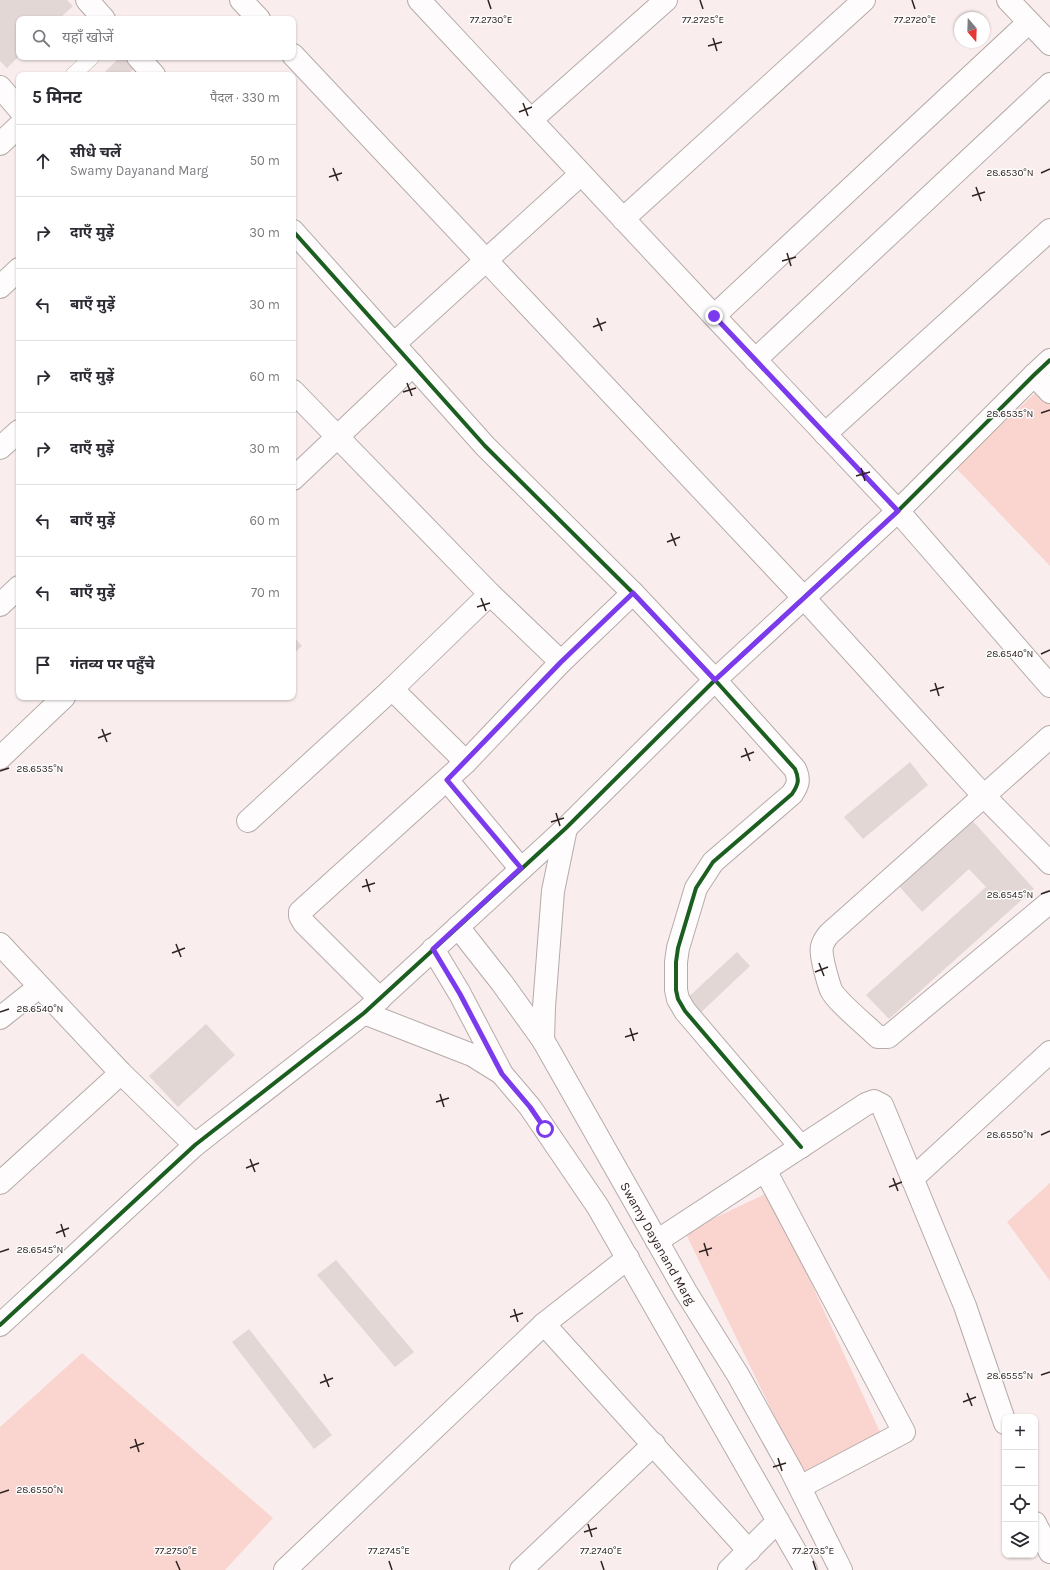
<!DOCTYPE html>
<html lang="hi">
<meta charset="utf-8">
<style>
body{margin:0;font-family:Karla,"Noto Sans Devanagari",sans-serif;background:#f2f2f3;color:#2b2b33}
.controls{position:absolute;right:12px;bottom:12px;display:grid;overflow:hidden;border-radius:8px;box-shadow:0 1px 3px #0004}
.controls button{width:36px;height:36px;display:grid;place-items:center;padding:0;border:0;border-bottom:1px solid #e1e1e2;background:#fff;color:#2b2b33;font:20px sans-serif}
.compass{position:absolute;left:954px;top:12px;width:36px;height:36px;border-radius:50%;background:#fff;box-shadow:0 1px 3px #0004;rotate:161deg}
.stop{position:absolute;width:12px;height:12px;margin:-9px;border:3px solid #7c3aed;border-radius:50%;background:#fff}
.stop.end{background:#7c3aed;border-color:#fff;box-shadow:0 1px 4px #0008}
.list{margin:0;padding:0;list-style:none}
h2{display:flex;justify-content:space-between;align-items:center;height:52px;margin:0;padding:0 16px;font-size:17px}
h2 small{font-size:13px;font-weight:400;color:#7c7c81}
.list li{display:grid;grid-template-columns:26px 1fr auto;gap:12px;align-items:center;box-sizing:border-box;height:72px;padding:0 16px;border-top:1px solid #e1e1e2}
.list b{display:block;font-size:15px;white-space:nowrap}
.list p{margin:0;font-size:13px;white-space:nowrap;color:#7c7c81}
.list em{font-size:13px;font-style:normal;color:#7c7c81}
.icon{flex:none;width:22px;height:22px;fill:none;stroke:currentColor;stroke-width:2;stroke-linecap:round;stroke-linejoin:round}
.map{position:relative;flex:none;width:1050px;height:1570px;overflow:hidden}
.search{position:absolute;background:#fff;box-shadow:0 1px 3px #0004;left:16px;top:16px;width:280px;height:44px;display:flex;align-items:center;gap:10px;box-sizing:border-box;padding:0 14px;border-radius:8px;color:#7c7c81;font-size:15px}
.panel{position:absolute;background:#fff;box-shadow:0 1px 3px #0004;left:16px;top:72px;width:280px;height:628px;border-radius:8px}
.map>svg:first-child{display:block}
</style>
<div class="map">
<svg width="1050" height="1570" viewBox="0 0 1050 1570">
<rect width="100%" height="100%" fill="#f9eeed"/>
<g fill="#fad5cf">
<path d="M1044 385 1050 392V566L955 467Z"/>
<path d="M1050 1183V1281L1007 1222Z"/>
<path d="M769 1192 881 1434 803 1475 685 1232Z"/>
<path d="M82 1353 273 1518 225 1570H0V1427Z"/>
</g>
<g fill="#e2d7d5">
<path d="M0 0H67L73 6 59 19H19V56L7 68 0 61Z"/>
<path d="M120 57H128L137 66 127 75H102Z"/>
<path d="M293 636 302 646 293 654Z"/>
<path d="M910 762 928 785 863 839 844 817Z"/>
<path d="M971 819 1034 889 889 1019 866 995 986 887 969 869 922 912 898 885Z"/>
<path d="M737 952 750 966 695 1018 681 1004Z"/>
<path d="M206 1024 235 1055 178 1107 149 1076Z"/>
<path d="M336 1260 414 1352 395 1367 317 1275Z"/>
<path d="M249 1329 332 1435 314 1449 232 1342Z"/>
</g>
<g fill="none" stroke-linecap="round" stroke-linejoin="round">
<g stroke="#b5abaa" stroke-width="16">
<path id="lane" d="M73 75 92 57"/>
</g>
<g stroke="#b5abaa" stroke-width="24">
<g id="street">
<path d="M87 0 104 19"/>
<path d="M241 0 259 19"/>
<path d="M419 0 714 316 898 511 1050 686"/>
<path d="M1008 0 1050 44"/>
<path d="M293 55 804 598 983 795 1050 863"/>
<path d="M138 57 154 75"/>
<path d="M0 87 19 109"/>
<path d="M531 120 666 0"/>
<path d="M0 144 19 126"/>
<path d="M623 219 864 0"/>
<path d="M293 231 485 446 633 593 715 680 795 769C800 780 798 785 792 794L713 862 696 888 678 948 676 962V990L678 999 685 1011 801 1147"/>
<path d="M0 287 19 269"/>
<path d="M714 316 1029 22"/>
<path d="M394 344 581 174"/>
<path d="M755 360 1050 84"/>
<path d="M1034 375 1050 392"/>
<path d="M293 391 490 594 561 662 633 593"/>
<path d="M825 434 1050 230"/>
<path d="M0 448 19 431"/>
<path d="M293 479 413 365"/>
<path d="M490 594 392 689 466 762 561 662"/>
<path d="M0 605 19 587"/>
<path d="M1050 737 829 934C819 946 821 951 824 966 826 974 828 982 831 990 837 1002 867 1026 878 1037H888L1050 902"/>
<path d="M0 758 64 697"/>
<path d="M447 780 521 869"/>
<path d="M248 821 392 689"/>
<path d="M0 944 121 1073 195 1145"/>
<path d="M380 999 304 923 300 916V912L466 762"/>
<path d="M0 1018 39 987"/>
<path d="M765 1170 904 1432 800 1487"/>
<path d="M912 1179 1050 1052"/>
<path d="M0 1183 121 1073"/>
<path d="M657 1241 866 1104 874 1101 882 1105 965 1306 1005 1423"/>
<path d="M544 1324 749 1551"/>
<path d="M1035 1523 1050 1552"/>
<path d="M285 1570 544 1324 628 1258"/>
<path d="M521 1570 654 1444"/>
<path d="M729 1570 778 1521"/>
</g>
</g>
<g stroke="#b5abaa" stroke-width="24">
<g id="secondary">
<path id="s1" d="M458 927 502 983 543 1040 686 1292 738 1375 791 1470 841 1570"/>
<path d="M433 949 460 994 502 1074 530 1107 598 1207 806 1570"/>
<path d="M364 1013 472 1055 501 1073"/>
<path d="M543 1040 544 1007 553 891 566 828"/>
<path d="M0 1325 195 1145 364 1013 458 927 566 828 715 680 898 511 1034 375 1050 360"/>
</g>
</g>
<use href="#lane" stroke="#fefcfc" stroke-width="15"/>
<use href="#street" stroke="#fefcfc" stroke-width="22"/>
<use href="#secondary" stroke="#fefcfc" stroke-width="22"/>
<g stroke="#fdfdfd" stroke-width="6">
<g id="cycleway">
<path d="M293 231 485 446 633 593 715 680 795 769C800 780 798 785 792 794L713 862 696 888 678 948 676 962V990L678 999 685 1011 801 1147"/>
<path d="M0 1325 195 1145 364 1013 458 927 566 828 715 680 898 511 1034 375 1050 360"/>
</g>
</g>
<use href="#cycleway" stroke="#1b5e20" stroke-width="4"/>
</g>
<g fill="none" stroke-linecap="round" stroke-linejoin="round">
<path stroke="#7c3aed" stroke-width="5" d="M545 1129 530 1107 502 1074 460 994 433 949 521 868 447 780 561 662 633 593 715 680 898 511 714 316"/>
</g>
<path fill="none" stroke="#2f2321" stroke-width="1.5" d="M488 0 491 9M700 0 703 9M912 0 915 9M713 38 717 51M708 46 722 42M523 103 528 116M519 112 532 107M333 168 338 181M1041 173 1050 169M329 177 342 173M976 187 981 201M972 196 985 192M787 253 791 266M782 261 796 257M597 318 602 331M593 327 606 322M407 383 412 396M403 392 416 388M1041 413 1050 410M861 468 865 481M856 476 870 472M671 533 676 546M667 542 680 537M481 598 486 611M477 607 490 603M1041 654 1050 650M935 683 939 696M930 691 944 687M102 729 107 742M98 738 111 733M745 748 750 761M741 757 754 752M0 771 9 768M556 813 560 826M551 822 564 818M366 879 370 892M362 887 375 883M1041 894 1050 891M176 944 181 957M172 953 185 948M819 963 824 976M815 972 828 967M0 1012 9 1009M630 1028 634 1041M625 1037 638 1033M440 1094 444 1107M436 1102 449 1098M1041 1135 1050 1131M250 1159 255 1172M246 1168 259 1163M893 1178 898 1191M889 1187 902 1182M61 1224 65 1237M56 1233 69 1228M704 1243 708 1256M0 1252 9 1249M699 1252 712 1248M514 1309 518 1322M510 1317 523 1313M324 1374 329 1387M1041 1375 1050 1372M320 1383 333 1378M967 1393 972 1406M963 1402 976 1397M135 1439 139 1452M130 1448 144 1443M778 1458 782 1471M773 1467 786 1463M0 1493 9 1490M588 1524 592 1537M584 1532 597 1528M176 1561 180 1570M389 1561 392 1570M601 1561 604 1570M813 1561 816 1570"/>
<g text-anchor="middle" stroke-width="3" stroke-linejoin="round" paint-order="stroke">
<g font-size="13" fill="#2f2321" stroke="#fdfdfd">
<text dy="5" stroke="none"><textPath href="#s1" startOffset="375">Swamy Dayanand Marg</textPath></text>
</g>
</g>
<g font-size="10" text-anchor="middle" fill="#2f2321" stroke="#fdfdfd" stroke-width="3" stroke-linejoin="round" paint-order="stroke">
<text x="915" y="23">77.2720°E</text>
<text x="491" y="23">77.2730°E</text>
<text x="703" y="23">77.2725°E</text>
<text x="1010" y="176">28.6530°N</text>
<text x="1010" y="417">28.6535°N</text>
<text x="1010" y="657">28.6540°N</text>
<text x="40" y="772">28.6535°N</text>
<text x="1010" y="898">28.6545°N</text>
<text x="40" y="1012">28.6540°N</text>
<text x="1010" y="1138">28.6550°N</text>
<text x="40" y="1253">28.6545°N</text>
<text x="1010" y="1379">28.6555°N</text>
<text x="40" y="1493">28.6550°N</text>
<text x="176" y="1554">77.2750°E</text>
<text x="389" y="1554">77.2745°E</text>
<text x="601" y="1554">77.2740°E</text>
<text x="813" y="1554">77.2735°E</text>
</g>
</svg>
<div class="controls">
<button>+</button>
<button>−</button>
<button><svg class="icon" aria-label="locate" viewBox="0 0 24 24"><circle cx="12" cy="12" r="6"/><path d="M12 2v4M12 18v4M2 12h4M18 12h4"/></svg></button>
<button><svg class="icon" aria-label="layers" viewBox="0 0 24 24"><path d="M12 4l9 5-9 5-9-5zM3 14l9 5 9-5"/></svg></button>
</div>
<svg class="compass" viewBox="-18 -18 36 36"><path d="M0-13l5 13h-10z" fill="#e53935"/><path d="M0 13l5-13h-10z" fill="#7c7c81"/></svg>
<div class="stop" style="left:545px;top:1129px"></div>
<div class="stop end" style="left:714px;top:316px"></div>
<div class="search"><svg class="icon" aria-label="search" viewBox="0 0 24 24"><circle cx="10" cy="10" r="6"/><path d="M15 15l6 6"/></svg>यहाँ खोजें</div>
<section class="panel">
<h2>5 मिनट<small>पैदल · 330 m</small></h2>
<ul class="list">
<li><svg class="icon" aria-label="ahead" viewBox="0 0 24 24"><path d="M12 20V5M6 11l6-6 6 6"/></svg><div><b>सीधे चलें</b><p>Swamy Dayanand Marg</p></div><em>50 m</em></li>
<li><svg class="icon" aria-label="right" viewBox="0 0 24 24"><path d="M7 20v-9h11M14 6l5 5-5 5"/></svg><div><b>दाएँ मुड़ें</b></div><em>30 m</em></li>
<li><svg class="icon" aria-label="left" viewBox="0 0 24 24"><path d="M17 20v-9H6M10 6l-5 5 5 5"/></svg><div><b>बाएँ मुड़ें</b></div><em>30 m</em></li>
<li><svg class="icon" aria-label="right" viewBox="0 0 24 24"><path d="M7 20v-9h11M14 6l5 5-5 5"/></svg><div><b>दाएँ मुड़ें</b></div><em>60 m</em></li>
<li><svg class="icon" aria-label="right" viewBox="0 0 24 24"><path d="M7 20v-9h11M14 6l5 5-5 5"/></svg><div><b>दाएँ मुड़ें</b></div><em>30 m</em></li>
<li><svg class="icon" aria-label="left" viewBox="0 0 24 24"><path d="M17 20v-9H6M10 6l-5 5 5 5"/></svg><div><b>बाएँ मुड़ें</b></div><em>60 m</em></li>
<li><svg class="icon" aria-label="left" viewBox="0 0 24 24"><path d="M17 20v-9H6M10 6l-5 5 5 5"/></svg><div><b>बाएँ मुड़ें</b></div><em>70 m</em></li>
<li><svg class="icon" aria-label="arrive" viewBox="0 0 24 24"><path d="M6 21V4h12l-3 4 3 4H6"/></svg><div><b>गंतव्य पर पहुँचे</b></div></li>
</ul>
</section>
</div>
